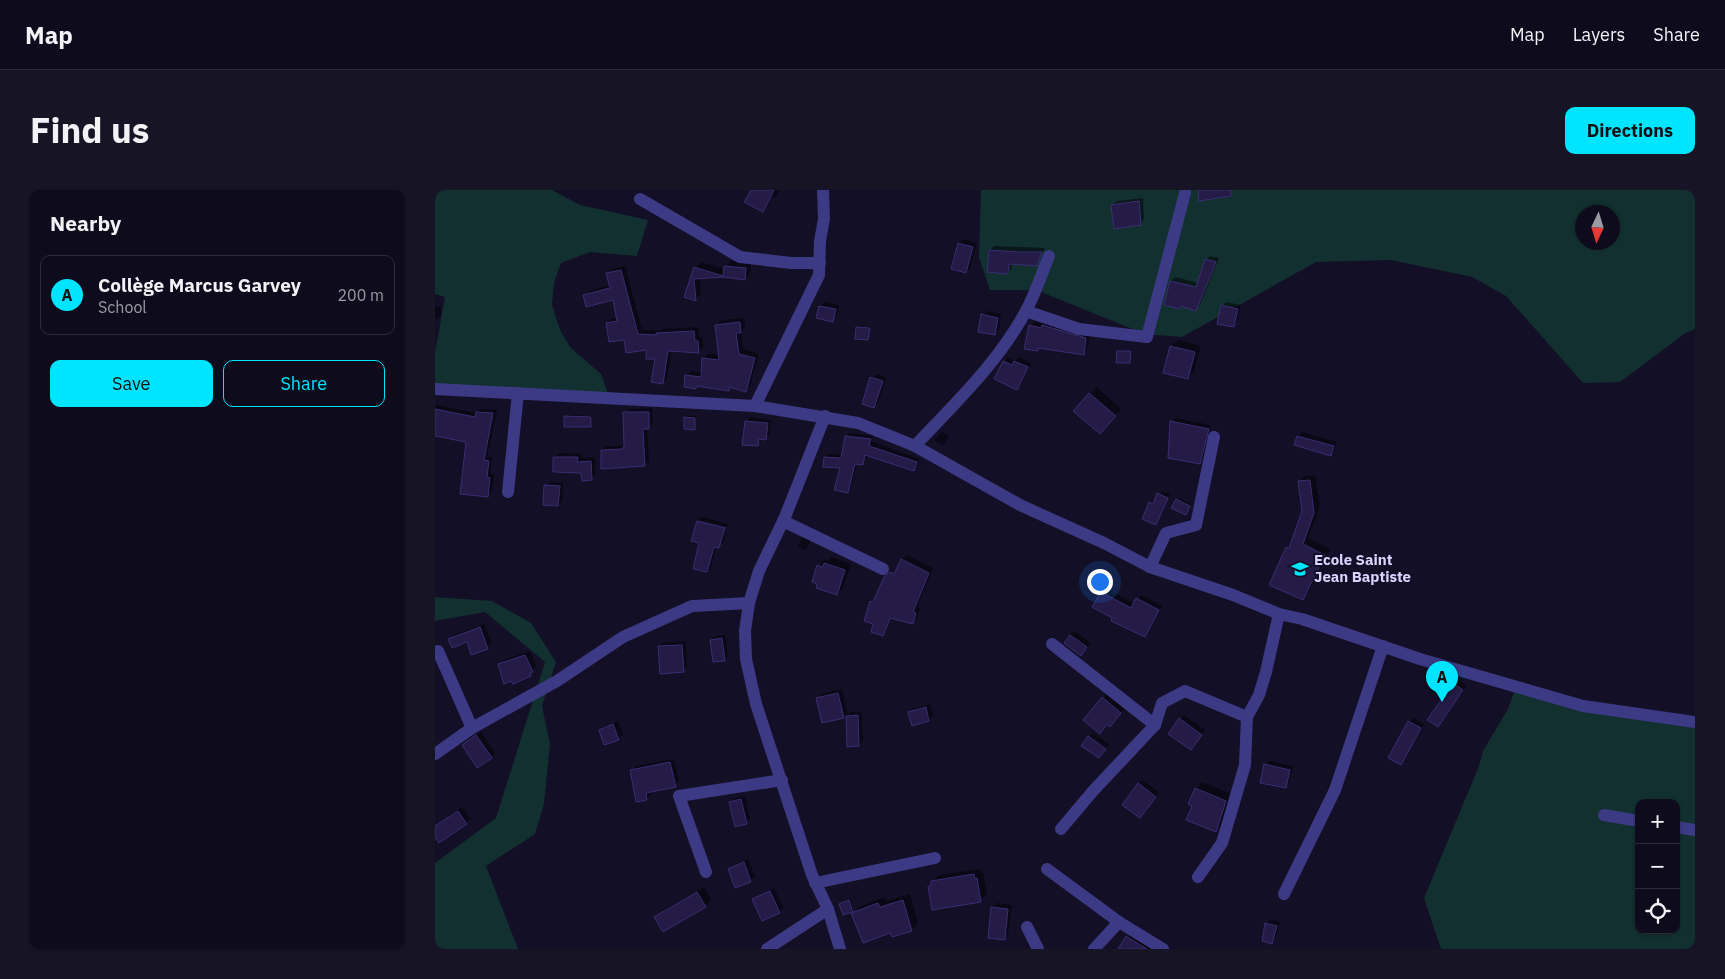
<!DOCTYPE html>
<meta charset="utf-8">
<style>
body{margin:0;font-family:"IBM Plex Sans",sans-serif;background:#171425;color:#f1f3f6}
.controls{position:absolute;right:15px;bottom:15px;display:grid;overflow:hidden;border-radius:10px;box-shadow:0 1px 4px #0004}
.controls button{width:45px;height:45px;display:grid;place-items:center;padding:0;border:0;border-bottom:1px solid #2e2b3b;background:#0e0b1c;color:#f1f3f6;font:25px sans-serif}
.compass{position:absolute;left:1140px;top:15px;width:45px;height:45px;border-radius:50%;background:#0e0b1c;box-shadow:0 1px 4px #0004;rotate:184deg}
.you{position:absolute;left:664px;top:391px;width:18px;height:18px;margin:-12px;border:4px solid #fff;border-radius:50%;background:#1a73e8;box-shadow:0 0 0 8px #1a73e833}
.badge{display:grid;place-items:center;width:32px;height:32px;border-radius:50%;background:#00e5ff;color:#111;font-size:16px;font-weight:700}
.pin{position:absolute;translate:-50% -41px;filter:drop-shadow(0 1px 2px #0008)}
.pin::after{content:'';position:absolute;top:26px;width:18px;height:15px;background:inherit;clip-path:polygon(0 0,100% 0,50% 100%)}
.list{margin:0;padding:0;list-style:none}
h2{display:flex;justify-content:space-between;align-items:center;height:65px;margin:0;padding:0 20px;font-size:21px}
h2 small{font-size:16px;font-weight:400;color:#9b9ba3}
.list li{display:grid;grid-template-columns:32px 1fr auto;gap:15px;align-items:center;box-sizing:border-box;height:80px;margin:0 10px 10px;padding:0 10px;border:1px solid #2e2b3b;border-radius:10px}
.list b{display:block;font-size:19px;white-space:nowrap}
.list p{margin:0;font-size:16px;white-space:nowrap;color:#9b9ba3}
.list em{font-size:16px;font-style:normal;color:#9b9ba3}
.actions{display:flex;gap:10px;padding:15px 20px}
.actions a{flex:1;padding:11px 0;border:1px solid #00e5ff;border-radius:10px;text-align:center;font-size:18px;color:#00e5ff}
.actions .main{background:#00e5ff;color:#111}
.icon{flex:none;width:28px;height:28px;fill:none;stroke:currentColor;stroke-width:2;stroke-linecap:round;stroke-linejoin:round}
.map{position:relative;flex:none;width:1260px;height:759px;overflow:hidden;border-radius:10px}
header{display:flex;align-items:center;gap:30px;box-sizing:border-box;height:70px;padding:0 25px;background:#0e0b1c;border-bottom:1px solid #2e2b3b}
header strong{font-size:24px}
nav{display:flex;gap:28px;margin-inline-start:auto;font-size:18px}
.intro{display:flex;align-items:center;justify-content:space-between;box-sizing:border-box;height:120px;padding:0 30px}
h1{margin:0;font-size:35px}
.button{padding:12px 22px;border-radius:10px;background:#00e5ff;color:#111;font-size:18px;font-weight:700}
main{display:flex;gap:30px;padding:0 30px}
aside{flex:1;background:#0e0b1c;border-radius:10px;box-shadow:0 1px 4px #0004}
.map>svg:first-child{display:block}
</style>
<header>
<strong>Map</strong>
<nav><a>Map</a><a>Layers</a><a>Share</a></nav>
</header>
<div class="intro"><h1>Find us</h1><a class="button">Directions</a></div>
<main>
<aside>
<h2>Nearby<small></small></h2>
<ul class="list">
<li><span class="badge">A</span><div><b>Collège Marcus Garvey</b><p>School</p></div><em>200 m</em></li>
</ul>
<div class="actions"><a class="main">Save</a><a>Share</a></div>
</aside>
<div class="map">
<svg width="1260" height="759" viewBox="0 0 1260 759">
<rect width="100%" height="100%" fill="#130f26"/>
<g fill="#12302f" fill-rule="evenodd">
<path d="M0 0H117L145 15 213 30 202 66 155 62 126 73 119 93 117 115 125 140 135 157 166 184 175 209 0 197V163L10 107 0 104Z"/>
<path d="M546 0H1260V139L1249 144 1185 192 1148 193 1071 106 1037 87 956 70 881 72 747 147 710 144 601 100H555L544 67ZM1148 22H1178V52H1148Z"/>
<path d="M0 407 57 411 96 433 121 472 107 516 115 554 109 614 100 644 51 676 83 759H0V673L61 628 110 472 50 422 0 431Z"/>
<path d="M1081 497 1260 532V759H1006L989 708 1044 576 1048 561 1073 519ZM1204 613H1241V740H1204Z"/>
</g>
<g fill="#0007">
<path d="M317 0H345L339 8 337 6 328 20Z"/>
<path d="M708 8 709 29 705 34 678 15 682 11Z"/>
<path d="M528 49 542 53 535 78 531 82 517 79 524 53Z"/>
<path d="M559 56 610 58 601 74 577 73V78L573 83 555 60Z"/>
<path d="M775 66 784 68 765 115 761 119 747 115 745 117 730 114 736 91 740 87 764 93 771 70Z"/>
<path d="M296 71 316 72 315 83 309 89 288 85 265 87 266 104 260 109 251 106 260 78 266 72 290 79Z"/>
<path d="M190 76 207 140 225 141 227 139 263 137 264 147H267L268 157 264 162 237 160 232 188 228 193 221 167 213 159 190 149 172 133 177 128H183L178 109 149 105 154 101 175 95 173 84 177 79Z"/>
<path d="M389 112 404 115 402 126 397 130 385 116Z"/>
<path d="M791 112 806 115 802 132 798 136 787 116Z"/>
<path d="M0 116H6V125L2 129H0Z"/>
<path d="M552 121 566 124 564 140 559 144 548 125Z"/>
<path d="M309 128 310 137 306 141 308 159 324 164 315 196 311 201 296 196 294 199 263 195 260 197 252 186 256 181 267 182 269 169 273 164 284 165 282 135 286 130Z"/>
<path d="M599 132 610 134 612 132 655 144 652 159 648 163 605 157 603 159 595 136Z"/>
<path d="M424 136 436 137 433 149 422 137Z"/>
<path d="M743 150 766 156 759 181 753 188 736 157Z"/>
<path d="M685 160H697L694 172 683 161Z"/>
<path d="M573 167 580 171 584 167 596 173 582 198 569 172Z"/>
<path d="M441 184 451 187 443 213 439 217 437 188Z"/>
<path d="M662 197 686 219 671 236 640 221Z"/>
<path d="M1 215 42 223 46 219 62 220 52 267H57L55 284H59L57 302 53 305 33 251 0 245Z"/>
<path d="M217 218 218 234 212 238 214 271 210 275 167 260 171 256H190V223L194 219Z"/>
<path d="M132 225 157 226V235L155 236 131 227Z"/>
<path d="M252 226H261L259 238 251 228Z"/>
<path d="M315 227 336 230 334 245 330 249H327L322 255 311 232Z"/>
<path d="M740 228 776 235 768 269 765 273 737 232Z"/>
<path d="M507 242 514 246 508 255 499 250Z"/>
<path d="M867 242 902 252 900 260 896 264 863 246Z"/>
<path d="M415 243 438 246 437 252 485 269 482 276 479 280 433 264 428 274 422 273 416 298 412 302 406 277 390 268 393 264 408 265 411 247Z"/>
<path d="M124 263 146 264V268L160 267V285L156 289 148 282 120 267Z"/>
<path d="M880 285 885 316 873 348 895 359 873 403 867 408 852 358 856 354 868 321 864 292 870 286Z"/>
<path d="M115 292 128 293 127 311 123 315 111 296Z"/>
<path d="M727 301 735 304 720 333 715 313 721 310Z"/>
<path d="M743 308 756 314 752 322 742 310Z"/>
<path d="M267 327 293 334 292 337 264 330Z"/>
<path d="M264 330V332L291 340 288 353 281 356 276 377 272 381 266 352 258 350Z"/>
<path d="M367 347 375 351 371 360 363 357Z"/>
<path d="M471 365 498 378 482 417 485 418 482 428 478 433 457 427 448 444 440 433 436 412 441 407 446 394 462 379Z"/>
<path d="M397 367 416 374 408 398 401 404 383 376 390 369 393 371Z"/>
<path d="M671 398 700 414 706 405 727 416 710 446 659 417Z"/>
<path d="M49 434 57 453 52 457 37 463 32 451 15 449 19 445Z"/>
<path d="M639 441 656 453 646 465 635 445Z"/>
<path d="M290 445 293 466 289 470 276 450 280 446Z"/>
<path d="M251 451 252 477 248 481 224 457 228 453Z"/>
<path d="M95 461 101 477 95 485 65 474 69 470Z"/>
<path d="M1023 490 1032 496 1007 531 1019 494Z"/>
<path d="M407 499 413 525 416 522H426L428 551 424 555H413L412 524 409 527 382 509 386 504Z"/>
<path d="M674 502 692 516 681 529 673 533 664 542 668 508Z"/>
<path d="M495 514 498 526 494 530 474 523 478 519Z"/>
<path d="M749 525 770 540 756 559 745 529Z"/>
<path d="M978 528 989 534 966 574 974 532Z"/>
<path d="M183 531 188 545 183 549 165 541Z"/>
<path d="M46 542 60 563 56 567 33 551Z"/>
<path d="M658 543 674 554 664 567 654 547Z"/>
<path d="M239 569 244 591 240 595 215 601 216 605 211 609 197 580 201 576Z"/>
<path d="M834 571 858 576 854 593 850 597 830 575Z"/>
<path d="M707 590 724 602 709 622 703 594Z"/>
<path d="M767 592 797 604 787 634 781 641 759 615 761 599Z"/>
<path d="M310 606 315 629 311 633 296 612 300 608Z"/>
<path d="M27 617 35 629 31 633 0 645V636Z"/>
<path d="M313 669 320 687 301 697 294 679Z"/>
<path d="M545 679 546 683H548L552 704 545 710 494 697 503 685Z"/>
<path d="M269 697 277 710 270 716 221 727 227 721Z"/>
<path d="M339 698 348 718 344 722 319 709Z"/>
<path d="M475 704 483 733 477 740 457 745 456 741 418 723 424 717 450 707 451 711Z"/>
<path d="M415 709 419 720 409 724 405 714Z"/>
<path d="M562 713 577 715 573 744 569 748 557 717Z"/>
<path d="M835 730 845 732 841 748 837 752 831 734Z"/>
<path d="M696 743 723 759H686Z"/>
</g>
<g fill="#241b47" stroke="#3b2d73">
<path d="M316 0H339L328 22 309 12Z"/>
<path d="M763 0H796V6L764 11Z"/>
<path d="M704 11 706 35 679 39 676 15Z"/>
<path d="M523 53 538 57 531 83 516 79Z"/>
<path d="M554 60 584 62H607L602 76 574 74 573 84 552 82Z"/>
<path d="M770 69 781 72 761 121 746 116 745 119 729 115 735 91 761 97Z"/>
<path d="M289 76 311 78 310 90 288 87 259 89 261 111 249 107 259 77 288 86Z"/>
<path d="M186 80 203 144 221 145V143L259 141 260 151H263L264 163 233 161 228 194 216 192 220 169H211V160L191 163 189 150 174 152 171 133 182 131 178 110 151 117 148 105 175 98 171 83Z"/>
<path d="M786 115 803 119 799 137 782 134Z"/>
<path d="M384 116 401 119 398 132 381 128Z"/>
<path d="M546 124 563 128 560 145 543 142Z"/>
<path d="M305 132 306 143H301L304 164 320 168 311 202 294 197V201L261 196V199L249 197 250 185 266 187 267 168 284 170 280 135Z"/>
<path d="M594 135 606 138 607 135 651 148 649 165 603 158V161L589 159Z"/>
<path d="M421 137 435 138 433 150 420 149Z"/>
<path d="M735 156 760 162 753 189 728 183Z"/>
<path d="M682 161H696L695 173H681Z"/>
<path d="M568 171 577 175 579 171 593 177 582 200 559 189Z"/>
<path d="M435 187 448 191 439 218 427 214Z"/>
<path d="M654 203 681 226 665 244 638 221Z"/>
<path d="M0 219 40 227 41 222 58 223 49 270 54 271 52 287 55 288 53 307 25 304 31 252 0 246Z"/>
<path d="M188 222H214V239H208L210 276 166 279V260L187 259 189 256Z"/>
<path d="M129 226 156 227V237H129Z"/>
<path d="M249 227 260 228V240L249 239Z"/>
<path d="M310 231 333 233 331 250 324 249 323 256 307 255Z"/>
<path d="M735 231 774 239 765 274 733 268Z"/>
<path d="M410 246 436 249 434 256 482 272 479 281 430 265 428 275 420 274 413 303 399 300 405 278 388 277 389 267 406 268Z"/>
<path d="M862 246 899 256 896 266 859 255Z"/>
<path d="M118 267H143L142 272 156 271 157 290 147 291 146 283 118 282Z"/>
<path d="M875 290 879 323 868 354 890 365 868 410 834 395 851 357 854 358 867 321 863 291Z"/>
<path d="M109 295 125 296 123 316 108 315Z"/>
<path d="M722 303 733 308 721 335 707 329 714 312 718 314Z"/>
<path d="M741 309 755 316 751 325 736 318Z"/>
<path d="M262 331 290 338 284 358 279 357 272 382 258 379 264 353 256 351Z"/>
<path d="M466 369 494 383 478 422 481 423 478 434 455 428 448 446 436 442 438 434 429 431 435 411 438 412 449 387 455 382 459 384Z"/>
<path d="M389 373 410 380 402 405 381 398 382 394 377 392 382 375 388 377Z"/>
<path d="M666 402 696 418 701 408 724 420 710 447 676 431 677 428 657 417Z"/>
<path d="M45 437 53 459 36 465 32 452 17 458 13 449Z"/>
<path d="M635 445 652 457 646 466 629 453Z"/>
<path d="M287 448 290 471 278 472 275 450Z"/>
<path d="M247 455 249 482 225 484 223 456Z"/>
<path d="M90 465 98 482 95 483 96 486 78 494 76 491 69 494 63 474Z"/>
<path d="M1018 493 1028 500 1003 537 992 530Z"/>
<path d="M403 503 409 528 387 533 381 508Z"/>
<path d="M667 507 686 523 675 537 672 534 665 544 648 530Z"/>
<path d="M491 517 494 531 477 536 473 522Z"/>
<path d="M423 525 424 556 412 557 411 526Z"/>
<path d="M744 528 767 545 756 560 733 544Z"/>
<path d="M973 531 986 538 966 575 953 568Z"/>
<path d="M178 534 184 550 169 555 164 540Z"/>
<path d="M41 545 57 568 42 578 27 555Z"/>
<path d="M653 546 671 559 664 568 646 556Z"/>
<path d="M235 572 241 597 211 603 212 610 201 612 195 580Z"/>
<path d="M829 574 855 580 851 598 825 593Z"/>
<path d="M703 593 721 607 705 628 687 615Z"/>
<path d="M760 598 791 611 781 642 751 630 757 616 753 614Z"/>
<path d="M306 609 312 634 300 637 294 612Z"/>
<path d="M23 621 32 634 4 653 0 647V636Z"/>
<path d="M309 672 316 692 300 698 293 679Z"/>
<path d="M539 684 540 689 542 688 546 712 497 720 493 696H496V691Z"/>
<path d="M335 701 345 723 327 731 317 709Z"/>
<path d="M262 702 271 717 228 742 219 727Z"/>
<path d="M414 710 418 722 408 725 404 714Z"/>
<path d="M468 710 477 741 457 747 455 743 428 753 416 723 443 713 445 717Z"/>
<path d="M556 717 573 719 570 750 553 748Z"/>
<path d="M830 733 842 736 837 754 827 751Z"/>
<path d="M691 746 712 759H683Z"/>
</g>
<g fill="none" stroke-linecap="round" stroke-linejoin="round">
<g stroke="#3d3a85" stroke-width="12">
<path d="M205 9 305 67 356 73H385"/>
<path d="M591 121 644 139 712 147 750 3"/>
<path d="M0 199 320 216 423 233 480 256 585 315 669 353 715 377 798 405 844 424 867 429 985 469 1148 516 1260 532"/>
<path d="M320 216 384 85 385 51 389 29 388 0"/>
<path d="M390 226 350 327 324 381 314 413 310 441 311 469 321 514 377 685 393 719 405 759"/>
<path d="M480 256C519 214 565 171 592 119 601 102 607 83 614 66"/>
<path d="M73 302 83 203"/>
<path d="M348 331 448 379"/>
<path d="M715 377 731 343 761 335 779 247"/>
<path d="M617 454 720 535"/>
<path d="M3 461 37 538"/>
<path d="M0 564 37 538 122 491 188 447 257 416 314 413"/>
<path d="M1169 625 1204 631"/>
<path d="M1241 637 1260 640"/>
<path d="M626 639 658 601 720 535 727 513 750 501 812 527"/>
<path d="M612 679 684 732 728 759"/>
<path d="M271 682 244 606 347 590"/>
<path d="M763 687 787 653 810 575 812 527 824 505 831 482 844 424"/>
<path d="M380 693 500 668"/>
<path d="M849 704 900 600 948 456"/>
<path d="M592 737 603 759"/>
<path d="M332 759 393 719"/>
<path d="M659 759 684 732"/>
</g>
</g>
<defs>
<g id="school-bare" transform="scale(1.35)"><path d="M0-5L7-2L0 1L-7-2ZM-4 1L0 2.5L4 1V4Q0 6-4 4Z" fill="#00e5ff" stroke="#130f26" stroke-width="2.5" paint-order="stroke"/></g>
</defs>
<g fill-rule="evenodd">
<use href="#school-bare" x="865" y="379"/>
</g>
<g text-anchor="middle" stroke-width="4" stroke-linejoin="round" paint-order="stroke">
<g font-size="15" font-weight="bold" fill="#d9d4ff" stroke="#130f26" text-anchor="start">
<text x="879" y="375">Ecole Saint<tspan x="879" dy="17">Jean Baptiste</tspan></text>
</g>
</g>
</svg>
<div class="controls">
<button>+</button>
<button>−</button>
<button><svg class="icon" aria-label="locate" viewBox="0 0 24 24"><circle cx="12" cy="12" r="6"/><path d="M12 2v4M12 18v4M2 12h4M18 12h4"/></svg></button>
</div>
<svg class="compass" viewBox="-18 -18 36 36"><path d="M0-13l5 13h-10z" fill="#e53935"/><path d="M0 13l5-13h-10z" fill="#9b9ba3"/></svg>
<div class="you"></div>
<div class="pin badge" style="left:1007px;top:512px">A</div>
</div>
</main>
